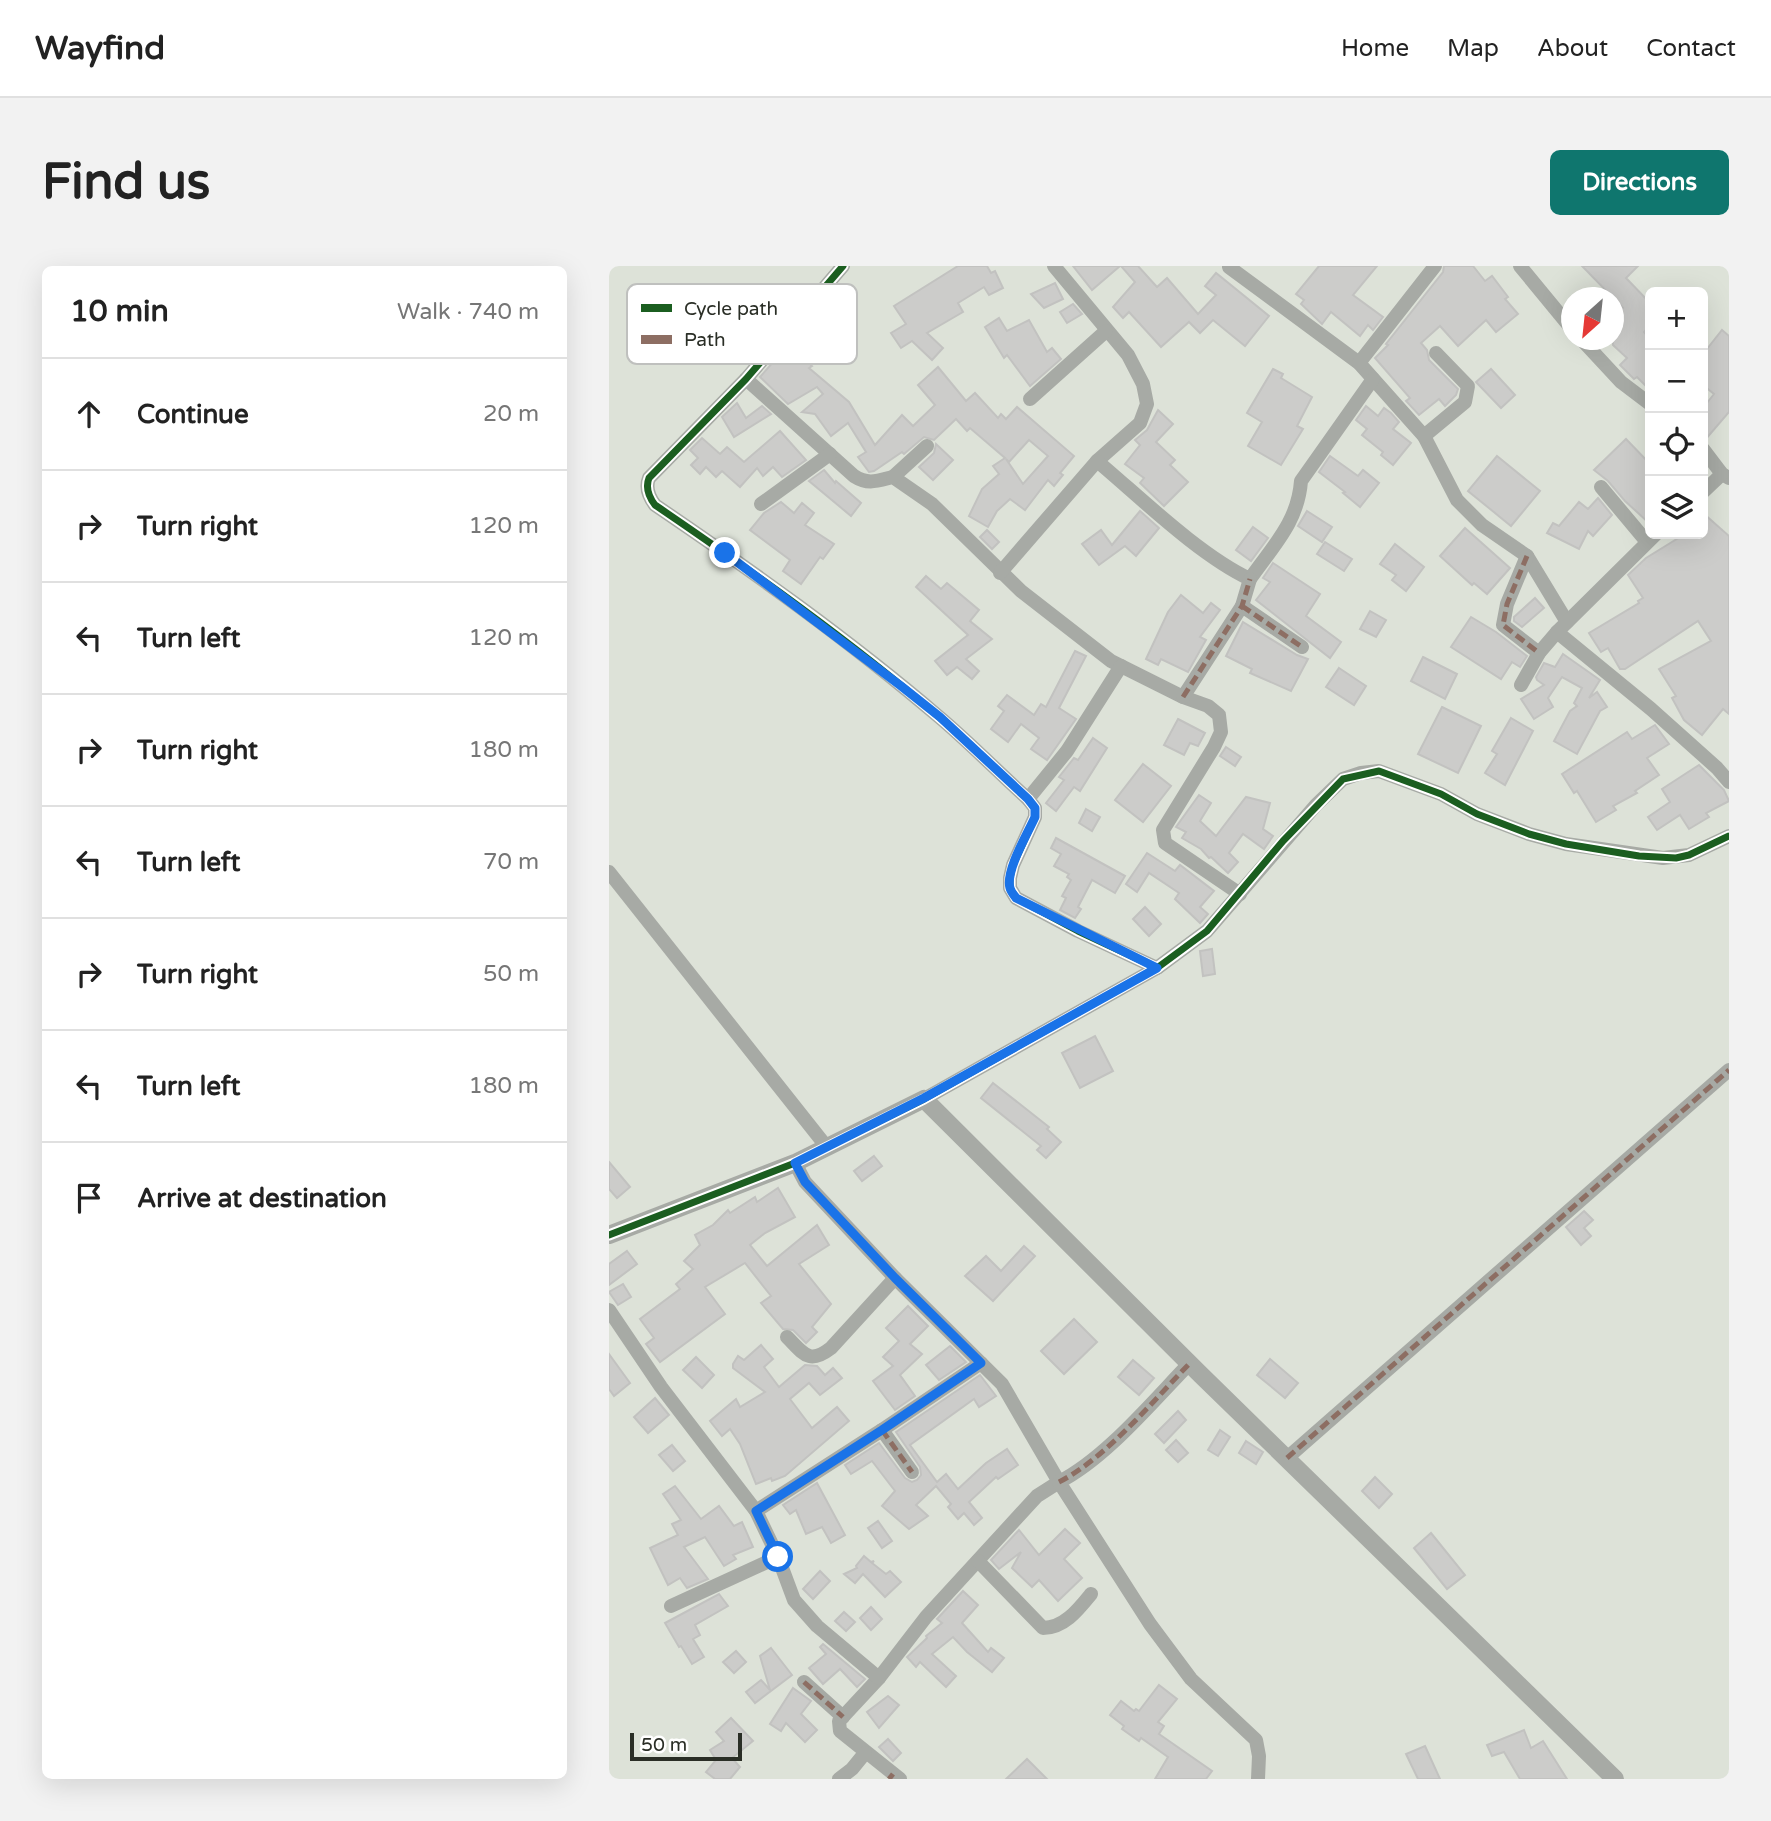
<!DOCTYPE html>
<meta charset="utf-8">
<style>
body{margin:0;font-family:"Varela Round",sans-serif;background:#f2f2f2;color:#222}
.controls{position:absolute;right:21px;top:21px;display:grid;overflow:hidden;border-radius:10px;box-shadow:0 7px 28px #0002}
.controls button{width:63px;height:63px;display:grid;place-items:center;padding:0;border:0;border-bottom:2px solid #e0e0e0;background:#fff;color:#222;font:35px sans-serif}
.compass{position:absolute;left:952px;top:21px;width:63px;height:63px;border-radius:50%;background:#fff;box-shadow:0 7px 28px #0002;rotate:207deg}
.scale{position:absolute;left:21px;bottom:18px;width:112px;box-sizing:border-box;padding-left:7px;border:4px solid #2a2e26;border-top:0;font-size:19px;line-height:24px;white-space:nowrap;color:#2a2e26;-webkit-text-stroke:5px #fff;paint-order:stroke}
.stop{position:absolute;width:21px;height:21px;margin:-16px;border:5px solid #1a73e8;border-radius:50%;background:#fff}
.stop.end{background:#1a73e8;border-color:#fff;box-shadow:0 2px 7px #0008}
.list{margin:0;padding:0;list-style:none}
h2{display:flex;justify-content:space-between;align-items:center;height:91px;margin:0;padding:0 28px;font-size:30px}
h2 small{font-size:23px;font-weight:400;color:#767676}
.list li{display:grid;grid-template-columns:46px 1fr auto;gap:21px;align-items:center;box-sizing:border-box;height:112px;padding:0 28px;border-top:2px solid #e0e0e0}
.list b{display:block;font-size:26px;white-space:nowrap}
.list em{font-size:23px;font-style:normal;color:#767676}
.icon{flex:none;width:38px;height:38px;fill:none;stroke:currentColor;stroke-width:2;stroke-linecap:round;stroke-linejoin:round}
.map{position:relative;flex:none;width:1120px;height:1513px;overflow:hidden;border-radius:10px}
header{display:flex;align-items:center;gap:42px;box-sizing:border-box;height:98px;padding:0 35px;background:#fff;border-bottom:2px solid #e0e0e0}
header strong{font-size:33px}
nav{display:flex;gap:38px;margin-inline-start:auto;font-size:24px}
.intro{display:flex;align-items:center;justify-content:space-between;box-sizing:border-box;height:168px;padding:0 42px}
h1{margin:0;font-size:49px}
.button{padding:18px 32px;border-radius:10px;background:#0f766e;color:#fff;font-size:24px;font-weight:700}
main{display:flex;gap:42px;padding:0 42px}
aside{flex:1;background:#fff;border-radius:10px;box-shadow:0 7px 28px #0002}
.map>svg:first-child{display:block}
</style>
<header>
<strong>Wayfind</strong>
<nav><a>Home</a><a>Map</a><a>About</a><a>Contact</a></nav>
</header>
<div class="intro"><h1>Find us</h1><a class="button">Directions</a></div>
<main>
<aside>
<h2>10 min<small>Walk · 740 m</small></h2>
<ul class="list">
<li><svg class="icon" aria-label="ahead" viewBox="0 0 24 24"><path d="M12 20V5M6 11l6-6 6 6"/></svg><div><b>Continue</b></div><em>20 m</em></li>
<li><svg class="icon" aria-label="right" viewBox="0 0 24 24"><path d="M7 20v-9h11M14 6l5 5-5 5"/></svg><div><b>Turn right</b></div><em>120 m</em></li>
<li><svg class="icon" aria-label="left" viewBox="0 0 24 24"><path d="M17 20v-9H6M10 6l-5 5 5 5"/></svg><div><b>Turn left</b></div><em>120 m</em></li>
<li><svg class="icon" aria-label="right" viewBox="0 0 24 24"><path d="M7 20v-9h11M14 6l5 5-5 5"/></svg><div><b>Turn right</b></div><em>180 m</em></li>
<li><svg class="icon" aria-label="left" viewBox="0 0 24 24"><path d="M17 20v-9H6M10 6l-5 5 5 5"/></svg><div><b>Turn left</b></div><em>70 m</em></li>
<li><svg class="icon" aria-label="right" viewBox="0 0 24 24"><path d="M7 20v-9h11M14 6l5 5-5 5"/></svg><div><b>Turn right</b></div><em>50 m</em></li>
<li><svg class="icon" aria-label="left" viewBox="0 0 24 24"><path d="M17 20v-9H6M10 6l-5 5 5 5"/></svg><div><b>Turn left</b></div><em>180 m</em></li>
<li><svg class="icon" aria-label="arrive" viewBox="0 0 24 24"><path d="M6 21V4h12l-3 4 3 4H6"/></svg><div><b>Arrive at destination</b></div></li>
</ul>
</aside>
<div class="map">
<svg width="1120" height="1513" viewBox="0 0 1120 1513">
<rect width="100%" height="100%" fill="#dde2d8"/>
<g fill="#ccccca" stroke="#c2c2c0" stroke-width="2" fill-rule="evenodd">
<path d="M349 0H378L382 7 386 5 394 22 380 29 375 21 349 37 354 46 318 67 334 82 323 94 303 75 292 82 282 67 297 58 285 40Z"/>
<path d="M464 0H511L483 24Z"/>
<path d="M512 0H529L548 21 558 12 589 48 607 29 596 20 607 7 660 50 636 80 604 54 591 67 580 56 552 81 520 46 514 52 504 41 526 16Z"/>
<path d="M710 0H768L744 29 774 51 764 64 759 59 751 70 722 46 713 58 692 38 695 34 687 28Z"/>
<path d="M835 0H864L876 15 883 10 899 31 896 33 909 48 887 66 877 54 849 80 831 60 812 77 818 84 820 94 849 123 847 129 836 140 830 133 810 149 797 135 801 132 766 92 779 79 777 78 834 6Z"/>
<path d="M973 0H1029L1017 12 1041 37V60L1035 66 1041 73V124L1028 111 1025 113 1011 99 1018 92 1004 79V52L1014 42Z"/>
<path d="M446 17 454 33 435 42 422 28Z"/>
<path d="M464 38 473 48 458 57 451 46Z"/>
<path d="M390 52 398 65 420 54 438 86 443 82 452 93 421 120 398 89 395 92 376 61Z"/>
<path d="M1113 64 1120 70V146L1096 174 1094 173V142L1105 128 1094 119V88Z"/>
<path d="M180 78 203 100 200 102 240 136 266 179 293 149 304 160 326 139 309 119 329 101 357 135 366 127 389 152 392 148 397 153 408 141 465 190 451 207 454 209 445 220 439 214 416 244 401 233 388 245 379 261 360 250 373 223 390 208 384 200 396 192 361 162 358 165 347 153 325 174 315 171 295 188 293 186 265 205 260 206 249 191 257 186 239 157 222 170 206 148 193 146 214 128 208 121 179 138 151 111ZM420 174 439 190 414 218 397 193 400 196Z"/>
<path d="M664 103 674 108 672 112 703 131 688 160 694 163 672 199 639 180 653 156 638 147Z"/>
<path d="M882 103 906 129 892 142 867 116Z"/>
<path d="M128 137 137 152 153 140 162 148 125 171 113 151Z"/>
<path d="M757 140 769 150 775 142 782 147 790 156 784 163 802 177 784 199 772 189 774 186 753 169 758 163 747 154Z"/>
<path d="M549 144 564 158 547 176 566 194 561 199 579 216 555 240 531 217 535 212 516 198 531 179 526 174 538 164Z"/>
<path d="M171 165 197 194 173 211 164 201 154 210 148 202 131 221 113 205 107 211 97 201 91 208 82 199 89 192 81 184 93 172 111 188 118 181 135 196Z"/>
<path d="M1017 173 1041 198V258L1016 235 999 215 985 204Z"/>
<path d="M327 178 344 194 324 214 310 201 325 187Z"/>
<path d="M721 190 749 210 754 204 770 217 751 241 734 227 736 226 710 206Z"/>
<path d="M888 190 931 225 902 260 859 225Z"/>
<path d="M215 204 226 217 227 215 252 237 242 250 200 215Z"/>
<path d="M989 232 1003 249 984 270 979 265 970 283 938 267 944 257 950 260 970 236 979 243Z"/>
<path d="M172 236 185 247 193 237 205 247 196 259 225 278 214 293 211 291 192 318 174 305 181 294 141 264 155 247Z"/>
<path d="M531 245 550 262 527 290 516 280 490 299 473 278 492 264 503 279Z"/>
<path d="M698 245 723 261 713 276 689 260Z"/>
<path d="M1094 247 1120 270V448L1114 443 1093 469 1075 454 1063 432 1067 430 1050 403 1102 375 1089 355 1016 403H1011L999 382 992 386 980 367 1030 337 1029 335 1034 332 1019 309 1037 292 1076 268H1094Z"/>
<path d="M644 261 659 272 642 295 627 284Z"/>
<path d="M856 262 901 302 878 328 865 317 863 319 831 290Z"/>
<path d="M378 264 390 276 383 283 371 271Z"/>
<path d="M716 276 743 293 735 305 708 288Z"/>
<path d="M786 278 815 301 797 325 783 314 787 309 771 298Z"/>
<path d="M664 297 711 328 697 350 732 376 721 392 647 334 661 316 654 312Z"/>
<path d="M317 310 332 323 338 317 370 344 361 355 383 373 357 393 370 405 363 413 348 401 338 409 326 395 359 369 307 321Z"/>
<path d="M572 329 594 347 602 337 611 344 591 371 597 374 579 406 552 393 549 399 537 393 559 346Z"/>
<path d="M926 332 935 342 913 361 905 355V351Z"/>
<path d="M761 345 777 354 767 371 751 363Z"/>
<path d="M862 351 887 366 918 390 911 401 903 396 892 413 842 381Z"/>
<path d="M634 356 688 389 699 393 682 425 641 407 643 403 617 390Z"/>
<path d="M466 385 477 390 450 442 467 453 438 494 422 483 430 472 412 458 399 476 382 463 395 445 389 440 398 429 425 449 432 438 437 441Z"/>
<path d="M954 388 991 414 980 432 988 426 998 441 991 445 968 488 945 475 961 445 968 440 965 437 973 422 953 411 939 432 944 441 925 453 912 433 935 419 928 414 927 411 935 397 946 401Z"/>
<path d="M814 391 848 408 836 433 802 415Z"/>
<path d="M730 402 757 420 745 439 717 421Z"/>
<path d="M833 441 872 460 849 507 809 488Z"/>
<path d="M902 452 924 465 896 519 876 507 888 488 883 485Z"/>
<path d="M569 453 596 467 589 480 581 477 575 489 555 479Z"/>
<path d="M1046 459 1060 478 1038 492 1050 509 1026 525 1028 527 1004 540 1007 544 987 556 968 525 965 527 953 508 1018 466 1023 473Z"/>
<path d="M484 472 498 482 471 525 465 521 447 545 437 537 455 514 450 511 465 492 469 494Z"/>
<path d="M617 481 632 491 626 500 611 490Z"/>
<path d="M534 498 562 520 534 556 506 534Z"/>
<path d="M1090 499 1115 524 1120 535 1097 547 1100 551 1080 563 1071 549 1048 564 1039 551 1061 536 1053 523Z"/>
<path d="M590 529 602 537 591 555 607 570 637 531 661 537 654 563 664 570 655 583 634 568 620 587 629 596 619 607 602 591 600 592 592 583 573 572 577 566 567 561Z"/>
<path d="M477 543 491 551 483 565 470 557Z"/>
<path d="M447 572 516 610 506 627 483 614 469 641 472 643 466 652 451 644 457 632 453 630 462 614 458 611 460 608 445 600 452 588 442 582Z"/>
<path d="M538 587 566 605 571 599 605 625 591 641 599 648 591 657 566 633 570 627 540 607 528 626 517 618Z"/>
<path d="M536 641 552 658 540 670 524 653Z"/>
<path d="M603 683 606 708 594 710 591 685Z"/>
<path d="M486 770 504 805 471 822 453 787Z"/>
<path d="M384 817 440 861 438 863 452 876 437 892 428 884 432 880 372 832Z"/>
<path d="M265 890 273 900 253 915 245 905Z"/>
<path d="M0 896 21 921 8 932 0 923Z"/>
<path d="M169 922 186 951 156 967 141 979 158 1000 208 959 220 979 190 998 222 1038 203 1061 208 1066 197 1077 184 1064 174 1063 152 1037 162 1030 136 997 96 1021 116 1048 51 1096 37 1078 45 1072 31 1053 71 1023 67 1018 84 1003 75 995 91 979 86 969 104 959 119 944 121 947 146 931 148 936Z"/>
<path d="M975 945 984 954 975 962 982 970 972 979 957 961Z"/>
<path d="M415 980 426 990 384 1035 356 1010 377 990 392 1005Z"/>
<path d="M18 985 28 998 0 1019V998Z"/>
<path d="M14 1018 22 1031 9 1039 0 1026Z"/>
<path d="M299 1040 319 1060 301 1078 313 1088 291 1109 306 1130 286 1144 264 1115 284 1100 274 1091 290 1075 277 1062Z"/>
<path d="M465 1053 488 1076 455 1108 432 1085Z"/>
<path d="M152 1079 164 1093 155 1101 170 1121 196 1099 208 1100 216 1109 224 1102 233 1112 211 1129 200 1117 181 1133 203 1162 228 1141 240 1155 176 1210 163 1215 162 1212 147 1218 131 1178 121 1163 113 1170 101 1155 127 1133 131 1141 156 1126 124 1102V1098L129 1090 135 1094Z"/>
<path d="M341 1080 357 1096 330 1114 317 1099Z"/>
<path d="M0 1088 21 1117 5 1130 0 1123Z"/>
<path d="M87 1091 105 1109 93 1122 74 1104Z"/>
<path d="M661 1093 689 1117 676 1132 648 1109Z"/>
<path d="M524 1094 545 1112 530 1129 509 1111Z"/>
<path d="M371 1109 387 1130 370 1141 365 1133 301 1179 328 1216 337 1208 349 1223 377 1197 398 1183 409 1199 389 1213 387 1211 360 1236 373 1252 365 1259 355 1247 349 1253 339 1241 342 1238 327 1220 307 1239 319 1250 300 1263 273 1240 286 1225 263 1195 242 1208 236 1199 270 1177 296 1212 303 1216 308 1214 312 1209 311 1201 287 1166Z"/>
<path d="M46 1132 60 1149 39 1167 25 1151Z"/>
<path d="M569 1145 577 1154 555 1177 546 1168Z"/>
<path d="M611 1164 621 1171 609 1190 599 1184Z"/>
<path d="M567 1174 579 1187 569 1196 557 1184Z"/>
<path d="M637 1175 654 1186 647 1198 630 1187Z"/>
<path d="M63 1179 76 1195 64 1205 50 1189Z"/>
<path d="M766 1211 783 1228 770 1242 753 1225Z"/>
<path d="M208 1217 236 1269 222 1277 213 1261 197 1268 187 1244 181 1248 174 1239Z"/>
<path d="M66 1220 92 1253 110 1240 125 1260 133 1256 144 1281 124 1289 127 1293 115 1300 96 1271 75 1281 99 1313 78 1322 71 1312 59 1319 41 1282 69 1269 63 1258 72 1254 54 1228Z"/>
<path d="M269 1255 283 1275 273 1282 259 1262Z"/>
<path d="M456 1263 471 1277 455 1293 473 1312 449 1335 430 1314 423 1321 403 1302 412 1286 390 1303 382 1294 410 1264 430 1289Z"/>
<path d="M822 1267 856 1309 838 1323 805 1282Z"/>
<path d="M255 1290 262 1296 265 1295 263 1297 277 1308 281 1305 292 1316 276 1331 254 1308 246 1317 235 1308 248 1302 247 1300Z"/>
<path d="M211 1305 221 1315 204 1333 194 1323Z"/>
<path d="M354 1325 369 1339 353 1357 379 1386 382 1382 395 1392 383 1406 358 1386 344 1371 323 1388 347 1410 337 1421 311 1396 307 1401 298 1391 318 1372 317 1370 333 1357 328 1353Z"/>
<path d="M110 1328 119 1340 86 1359 91 1369 84 1373 95 1391 83 1398 72 1380 70 1381 56 1357Z"/>
<path d="M262 1341 273 1353 262 1364 251 1352Z"/>
<path d="M235 1346 246 1356 237 1365 226 1355Z"/>
<path d="M214 1378 256 1413 248 1421 231 1403 214 1418 200 1402 217 1388 211 1381Z"/>
<path d="M162 1382 183 1409 146 1437 137 1426 152 1414 161 1424 151 1390Z"/>
<path d="M127 1385 137 1396 125 1407 114 1396Z"/>
<path d="M550 1419 568 1433 549 1456 555 1460 550 1468 603 1505 597 1513H546L559 1491 532 1472 530 1475 513 1463 515 1460 501 1449 512 1435 525 1445 527 1443 530 1445Z"/>
<path d="M184 1422 202 1435 192 1448 208 1464 196 1476 177 1457 172 1465 161 1458Z"/>
<path d="M279 1430 290 1439 270 1462 258 1446Z"/>
<path d="M122 1452 144 1475 123 1492 131 1501 121 1513H106L97 1506 107 1494 101 1484 115 1475 107 1466Z"/>
<path d="M915 1464 922 1482 934 1475 958 1513H911L895 1486 883 1490 878 1479Z"/>
<path d="M279 1473 292 1487 284 1495 270 1481Z"/>
<path d="M816 1480 831 1513H809L797 1488Z"/>
<path d="M418 1493 438 1513H397Z"/>
</g>
<g fill="none" stroke-linecap="round" stroke-linejoin="round">
<g stroke="#a7aaa5" stroke-width="14">
<path d="M234 0 137 113 40 212C36 222 40 231 46 239 143 305 240 374 329 450 360 476 389 506 419 533L426 542V551L404 599 401 612V622L407 632 469 665 548 702"/>
<path d="M445 0 519 89 534 118 538 138 531 157 488 195"/>
<path d="M911 0 962 62"/>
<path d="M620 1 750 97 815 170 848 234 873 259 918 290 958 356"/>
<path d="M973 74 1012 116 1041 138"/>
<path d="M750 97 826 0"/>
<path d="M137 113 245 210C259 219 268 215 284 211L323 238 412 325 502 395 574 431 599 440 610 449 612 466 605 481 554 564 556 577 631 628"/>
<path d="M421 133 497 65"/>
<path d="M815 170 856 136 859 120 827 87"/>
<path d="M1094 183 1113 208 1120 212"/>
<path d="M284 211 318 180"/>
<path d="M992 221 1038 276"/>
<path d="M1094 226 1113 208"/>
<path d="M152 238 221 188"/>
<path d="M918 290 898 338 894 359 930 387"/>
<path d="M391 307 488 195C532 232 590 289 641 313 664 280 689 256 692 215L764 113"/>
<path d="M633 340 693 381"/>
<path d="M948 366 1042 443 1108 502 1120 516"/>
<path d="M912 419 930 387 948 366 1047 268"/>
<path d="M574 431 633 340 641 313"/>
<path d="M419 533 458 485 512 400"/>
<path d="M0 606 217 880"/>
<path d="M315 833 548 702 598 665 707 539 734 513 752 507 770 505 832 528 868 548 920 568 957 578 1054 592 1080 589 1120 570"/>
<path d="M186 897 196 916 286 1012 393 1118 450 1216 428 1230 317 1351 270 1412 230 1455 231 1465 291 1513"/>
<path d="M0 1044 52 1121 147 1245 169 1291 185 1334 208 1360 270 1412"/>
<path d="M178 1071C195 1088 200 1099 222 1082L286 1012"/>
<path d="M581 1097C543 1136 497 1192 450 1216L541 1358 582 1413 647 1474 650 1490 649 1513"/>
<path d="M273 1164 303 1206"/>
<path d="M678 1192 1120 804"/>
<path d="M147 1245 273 1164 372 1097"/>
<path d="M369 1295 434 1362C455 1362 469 1344 482 1328"/>
<path d="M62 1340 169 1291"/>
<path d="M195 1416 234 1451"/>
<path d="M230 1513 243 1503 256 1487"/>
</g>
<path stroke="#a7aaa5" stroke-width="18" d="M0 969 186 897 315 833 592 1109 1006 1513"/>
<g stroke="#8d6e63" stroke-width="5" stroke-dasharray="10 5" stroke-linecap="butt">
<path d="M918 290 898 338 894 359 930 387"/>
<path d="M633 340 693 381"/>
<path d="M574 431 633 340 641 313"/>
<path d="M273 1164 303 1206"/>
<path d="M678 1192 1120 804"/>
<path d="M450 1216C497 1192 543 1136 581 1097"/>
<path d="M195 1416 234 1451"/>
<path d="M280 1513 284 1508"/>
</g>
<g stroke="#fff" stroke-width="11">
<g id="cycleway">
<path d="M234 0 137 113 40 212C36 222 40 231 46 239 143 305 240 374 329 450 360 476 389 506 419 533L426 542V551L404 599 401 612V622L407 632 469 665 548 702"/>
<path d="M0 969 186 897 315 833 548 702 598 665 674 575 734 513 770 505 832 528 868 548 920 568 957 578 1030 590 1067 592 1080 589 1120 570"/>
</g>
</g>
<use href="#cycleway" stroke="#1b5e20" stroke-width="7"/>
</g>
<g fill="none" stroke-linecap="round" stroke-linejoin="round">
<path stroke="#1a73e8" stroke-width="9" d="M116 287 292 420 331 451 419 533 426 542V551C419 567 396 605 401 622 402 626 405 629 407 632L548 702 315 832 186 897 196 916 286 1012 372 1097 273 1164 147 1245 169 1291"/>
</g>
<rect x="18" y="18" width="230" height="80" rx="10" fill="#fff" stroke="#bfc0be" stroke-width="2"/>
<rect x="32" y="38" width="31" height="8" fill="#1b5e20"/>
<rect x="32" y="69" width="31" height="9" fill="#8d6e63"/>
<g font-size="19" fill="#2a2e26">
<text x="75" y="49">Cycle path</text>
<text x="75" y="80">Path</text>
</g>
</svg>
<div class="controls">
<button>+</button>
<button>−</button>
<button><svg class="icon" aria-label="locate" viewBox="0 0 24 24"><circle cx="12" cy="12" r="6"/><path d="M12 2v4M12 18v4M2 12h4M18 12h4"/></svg></button>
<button><svg class="icon" aria-label="layers" viewBox="0 0 24 24"><path d="M12 4l9 5-9 5-9-5zM3 14l9 5 9-5"/></svg></button>
</div>
<svg class="compass" viewBox="-18 -18 36 36"><path d="M0-13l5 13h-10z" fill="#e53935"/><path d="M0 13l5-13h-10z" fill="#767676"/></svg>
<div class="scale">50 m</div>
<div class="stop" style="left:169px;top:1291px"></div>
<div class="stop end" style="left:116px;top:287px"></div>
</div>
</main>
